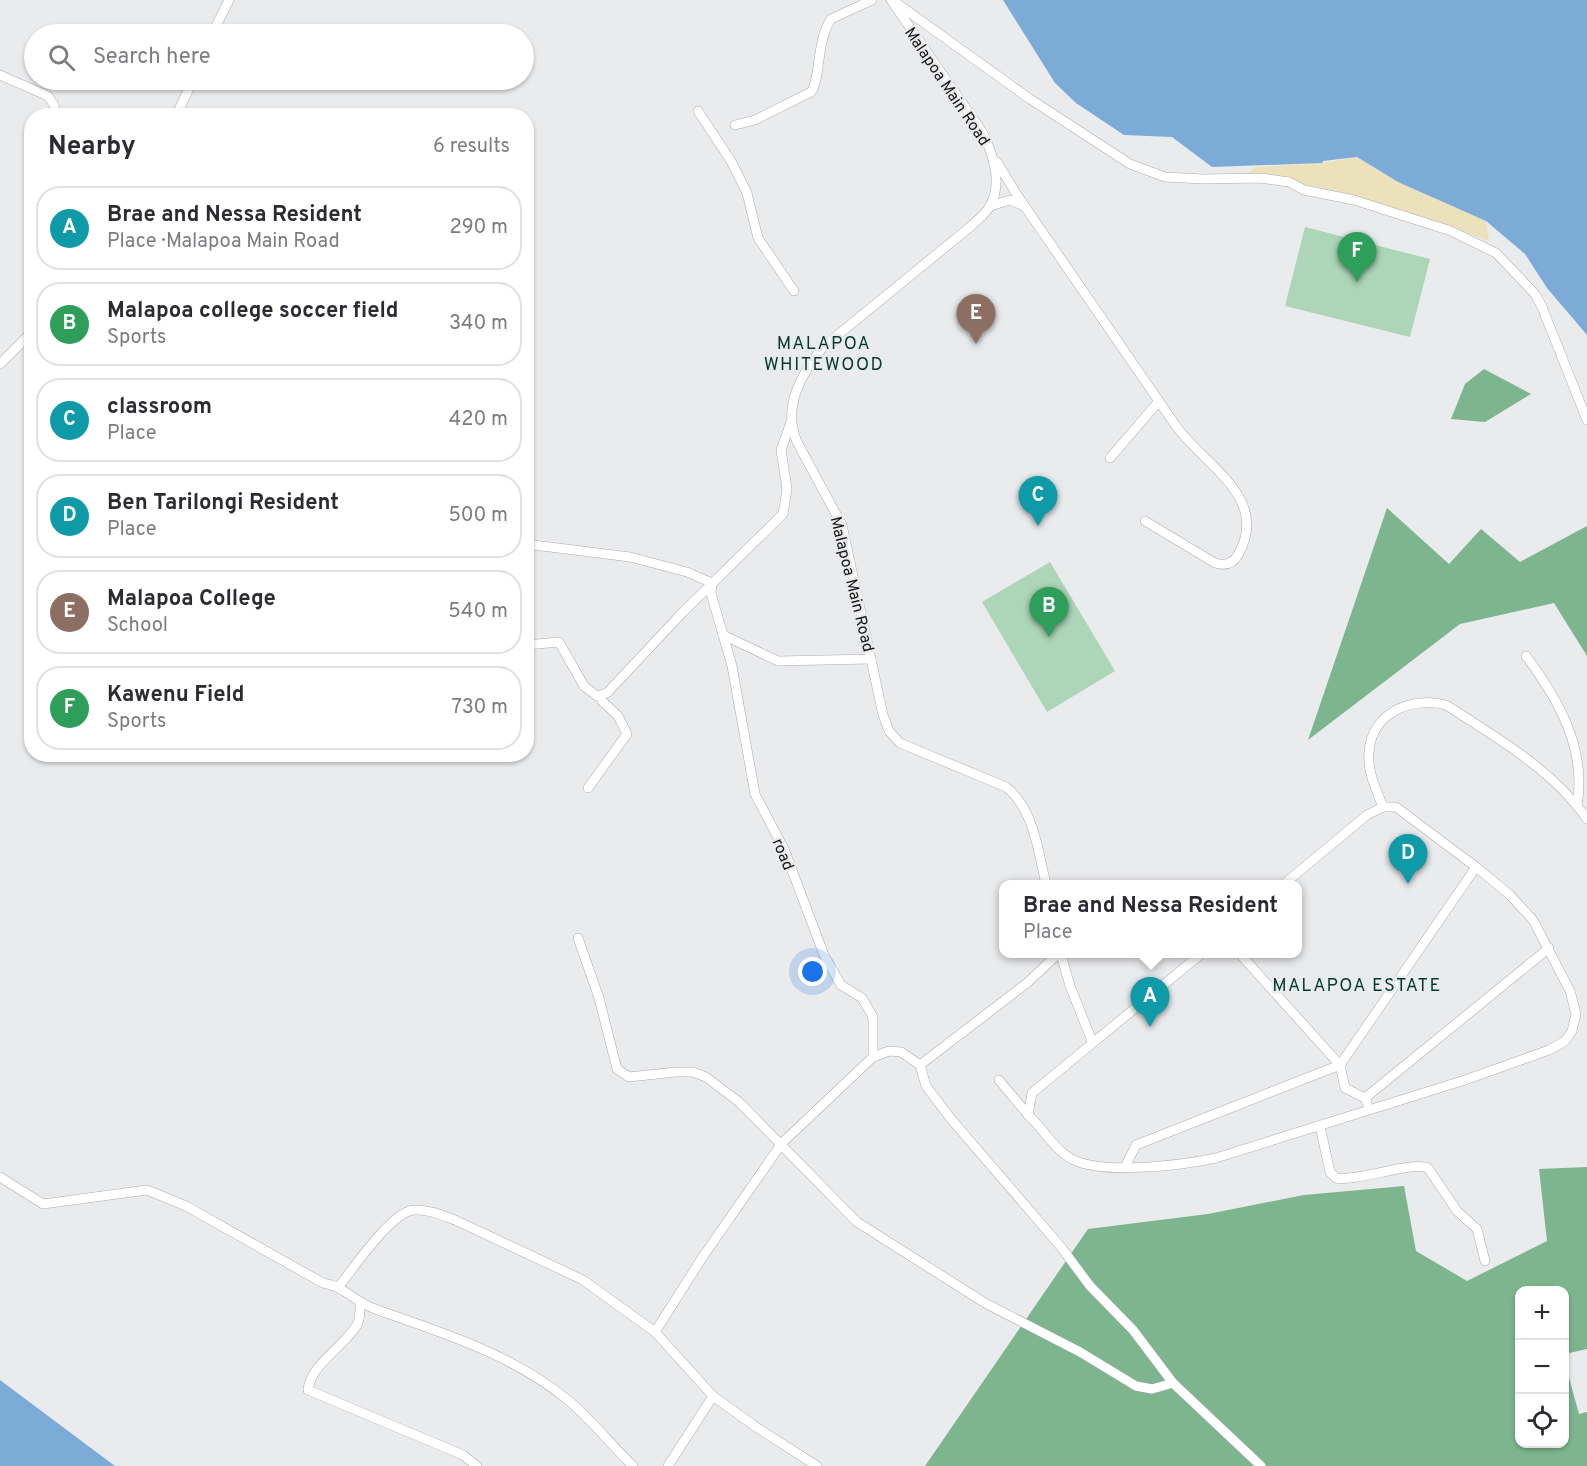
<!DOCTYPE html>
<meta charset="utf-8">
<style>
body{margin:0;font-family:Overpass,sans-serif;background:#f7f7f7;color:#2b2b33}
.controls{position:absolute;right:18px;bottom:18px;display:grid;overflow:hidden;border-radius:12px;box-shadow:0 2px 4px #0004}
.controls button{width:54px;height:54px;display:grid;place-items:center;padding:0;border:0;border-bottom:2px solid #e1e1e2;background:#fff;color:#2b2b33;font:30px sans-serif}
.you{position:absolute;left:813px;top:972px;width:21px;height:21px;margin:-15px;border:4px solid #fff;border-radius:50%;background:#1a73e8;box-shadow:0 0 0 9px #1a73e833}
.badge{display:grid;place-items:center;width:39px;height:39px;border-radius:50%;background:#226454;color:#fff;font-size:20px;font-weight:700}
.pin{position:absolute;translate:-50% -50px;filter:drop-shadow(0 2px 3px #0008)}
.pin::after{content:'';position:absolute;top:32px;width:21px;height:18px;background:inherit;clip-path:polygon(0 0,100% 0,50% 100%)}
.popup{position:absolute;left:999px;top:880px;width:303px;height:78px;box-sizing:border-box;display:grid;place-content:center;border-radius:12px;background:#fff;filter:drop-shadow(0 2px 4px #0005);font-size:20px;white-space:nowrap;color:#7c7c81}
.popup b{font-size:22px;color:#2b2b33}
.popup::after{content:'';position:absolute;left:50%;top:100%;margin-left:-12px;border:12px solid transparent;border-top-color:#fff}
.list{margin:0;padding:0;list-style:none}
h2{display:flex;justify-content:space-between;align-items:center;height:78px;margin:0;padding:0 24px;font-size:26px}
h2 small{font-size:20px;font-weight:400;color:#7c7c81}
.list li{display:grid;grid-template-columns:39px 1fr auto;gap:18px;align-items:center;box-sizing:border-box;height:84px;margin:0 12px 12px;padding:0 12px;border:2px solid #e1e1e2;border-radius:24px}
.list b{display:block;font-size:22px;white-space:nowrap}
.list p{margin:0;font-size:20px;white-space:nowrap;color:#7c7c81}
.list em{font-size:20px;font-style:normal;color:#7c7c81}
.icon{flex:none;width:33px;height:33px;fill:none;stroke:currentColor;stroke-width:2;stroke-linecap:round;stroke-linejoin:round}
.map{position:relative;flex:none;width:1587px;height:1466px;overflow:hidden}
.search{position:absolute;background:#fff;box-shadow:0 2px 4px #0004;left:24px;top:24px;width:510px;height:66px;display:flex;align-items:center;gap:15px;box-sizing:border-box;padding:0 21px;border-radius:33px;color:#7c7c81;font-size:22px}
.panel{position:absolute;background:#fff;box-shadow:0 2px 4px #0004;left:24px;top:108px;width:510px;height:654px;border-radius:24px}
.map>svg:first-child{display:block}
</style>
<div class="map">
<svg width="1587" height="1466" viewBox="0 0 1587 1466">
<rect width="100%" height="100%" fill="#eaebed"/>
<g fill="#add5b8">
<path d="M1305 227 1430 259 1410 337 1285 306Z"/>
<path d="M1050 562 1115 671 1047 712 982 602Z"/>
</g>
<g fill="#7cb58e">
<path d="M1484 369 1531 394 1485 422 1451 419 1465 384Z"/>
<path d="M1387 508 1449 564 1481 529 1520 562 1587 526V656L1554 603 1460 624 1308 740Z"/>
<path d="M1587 1167V1349L1565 1354 1564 1290H1520V1444H1564L1565 1363 1579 1414 1587 1412V1466H925L1088 1229 1208 1214 1304 1195 1404 1186 1416 1251 1467 1281 1547 1241 1539 1169Z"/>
</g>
<path fill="#ebe2bc" d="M1357 157 1398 182 1486 221 1489 241 1438 222 1324 188 1246 174 1256 167 1322 163Z"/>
<g fill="#7dabd8">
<path d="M1003 0H1587V335L1547 288 1525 254 1486 221 1398 182 1357 157 1323 161 1322 163 1212 167 1172 137 1124 135 1076 103 1055 83Z"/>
<path d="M0 1380 115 1466H0Z"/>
</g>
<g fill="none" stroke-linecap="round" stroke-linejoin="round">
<g stroke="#acacaf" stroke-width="10">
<g id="minor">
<path d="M891 0 983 133C993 155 1003 182 990 206 986 214 976 221 970 227L823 347C801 374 782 407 797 442L842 525 883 715 889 731 900 743 1006 787C1034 809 1038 851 1046 884"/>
<path d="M895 2 1030 99 1130 164 1165 177 1203 179 1260 178 1289 182 1304 190 1354 200 1451 231 1496 253 1535 294 1542 307 1587 420"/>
<path d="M212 34 229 0"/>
<path d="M0 75 48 96 54 105 56 116"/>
<path d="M698 111 731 161 747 193 758 238 794 291"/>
<path d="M176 116 193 80"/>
<path d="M735 125 755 120 811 92C821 79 816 41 831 19L872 0"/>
<path d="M997 162 1017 195 1176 426C1204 465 1271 498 1238 555 1233 564 1225 566 1215 563L1145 521"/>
<path d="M990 206 1010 200 1024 206"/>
<path d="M0 364 32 332"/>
<path d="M1110 458 1159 401"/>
<path d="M526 544 630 557 687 572 712 583"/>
<path d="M712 583 711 593 723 635 778 661 871 659"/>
<path d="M723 635 732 666 755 794 784 849 824 955 841 985 862 998 873 1017V1057"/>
<path d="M526 645 559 642 584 686 597 696 607 693 682 613 783 514 787 489 781 450 791 422"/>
<path d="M1526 656C1558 699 1587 749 1577 805"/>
<path d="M588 788 627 734 618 716 602 701"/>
<path d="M1383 807C1376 789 1367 771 1369 752 1372 712 1412 696 1446 705 1496 737 1553 770 1587 819"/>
<path d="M578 938 599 998 617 1069 629 1077 676 1072H693L706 1077 739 1102 857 1222 985 1303 1080 1352 1136 1386 1152 1389 1173 1383"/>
<path d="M1061 954 1070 986 1092 1041"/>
<path d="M1201 954 1032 1093 1028 1115C1043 1128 1053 1148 1070 1158 1099 1176 1183 1165 1216 1158L1465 1080 1549 1050 1565 1041 1572 1031 1576 1014 1570 991 1533 920 1510 895 1476 867 1396 807H1383L1367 815 1284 884"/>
<path d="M1240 954 1340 1065 1345 1088 1365 1098 1367 1103"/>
<path d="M920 1065 1027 983 1058 954"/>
<path d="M999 1080 1028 1115"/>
<path d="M1365 1098 1549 948"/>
<path d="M1320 1126 1330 1172 1336 1178C1357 1182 1412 1161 1428 1168L1457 1211 1477 1229 1485 1261"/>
<path d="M1125 1167 1136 1145 1340 1065 1476 867"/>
<path d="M0 1177 43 1204 147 1190 186 1206 323 1283C344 1286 355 1302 375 1309 442 1333 513 1354 569 1401 592 1420 611 1445 633 1466"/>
<path d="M339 1286C354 1268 392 1211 414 1210 428 1209 442 1215 455 1220L583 1280 655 1332 713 1396 756 1427 817 1466"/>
<path d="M360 1304C360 1310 360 1318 358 1323 345 1347 311 1363 308 1390L463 1455 477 1466"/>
<path d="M655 1332 702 1258 782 1143 873 1057 889 1051 901 1052 920 1065 926 1086 951 1119 1061 1247 1090 1286 1133 1330 1173 1383 1261 1466"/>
<path d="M668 1466 713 1396"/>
</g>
</g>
<use href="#minor" stroke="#fff" stroke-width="9"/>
</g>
<g text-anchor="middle" stroke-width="5" stroke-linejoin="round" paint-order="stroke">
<g font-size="16" fill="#151516" stroke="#eaebed">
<text transform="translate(948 86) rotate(56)" y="6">Malapoa Main Road</text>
<text transform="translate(853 584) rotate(76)" y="6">Malapoa Main Road</text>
<text transform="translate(784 854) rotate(68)" y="6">road</text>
</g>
<g font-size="18" letter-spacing="1.5" fill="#003a2e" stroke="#eaebed">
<text x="824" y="349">MALAPOA<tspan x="824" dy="21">WHITEWOOD</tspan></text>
<text x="1357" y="991">MALAPOA ESTATE</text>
</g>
</g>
</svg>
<div class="controls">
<button>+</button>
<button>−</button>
<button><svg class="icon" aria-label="locate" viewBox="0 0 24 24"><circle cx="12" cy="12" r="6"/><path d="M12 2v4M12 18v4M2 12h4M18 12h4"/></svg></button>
</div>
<div class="you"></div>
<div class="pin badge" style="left:1150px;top:1027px;background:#0f9aa8">A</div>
<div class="popup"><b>Brae and Nessa Resident</b>Place</div>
<div class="pin badge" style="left:1049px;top:637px;background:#2e9e5b">B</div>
<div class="pin badge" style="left:1038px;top:526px;background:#0f9aa8">C</div>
<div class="pin badge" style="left:1408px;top:884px;background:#0f9aa8">D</div>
<div class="pin badge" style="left:976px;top:344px;background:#8d6e63">E</div>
<div class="pin badge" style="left:1357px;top:282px;background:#2e9e5b">F</div>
<div class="search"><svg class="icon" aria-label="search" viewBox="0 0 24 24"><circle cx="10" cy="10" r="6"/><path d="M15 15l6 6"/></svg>Search here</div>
<section class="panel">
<h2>Nearby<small>6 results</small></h2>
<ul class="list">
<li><span class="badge" style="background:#0f9aa8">A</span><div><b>Brae and Nessa Resident</b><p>Place · Malapoa Main Road</p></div><em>290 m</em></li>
<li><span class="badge" style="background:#2e9e5b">B</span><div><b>Malapoa college soccer field</b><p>Sports</p></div><em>340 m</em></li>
<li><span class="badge" style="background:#0f9aa8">C</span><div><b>classroom</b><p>Place</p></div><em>420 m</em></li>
<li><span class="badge" style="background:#0f9aa8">D</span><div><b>Ben Tarilongi Resident</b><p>Place</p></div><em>500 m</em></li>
<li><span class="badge" style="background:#8d6e63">E</span><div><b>Malapoa College</b><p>School</p></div><em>540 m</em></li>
<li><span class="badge" style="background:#2e9e5b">F</span><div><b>Kawenu Field</b><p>Sports</p></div><em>730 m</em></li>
</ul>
</section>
</div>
